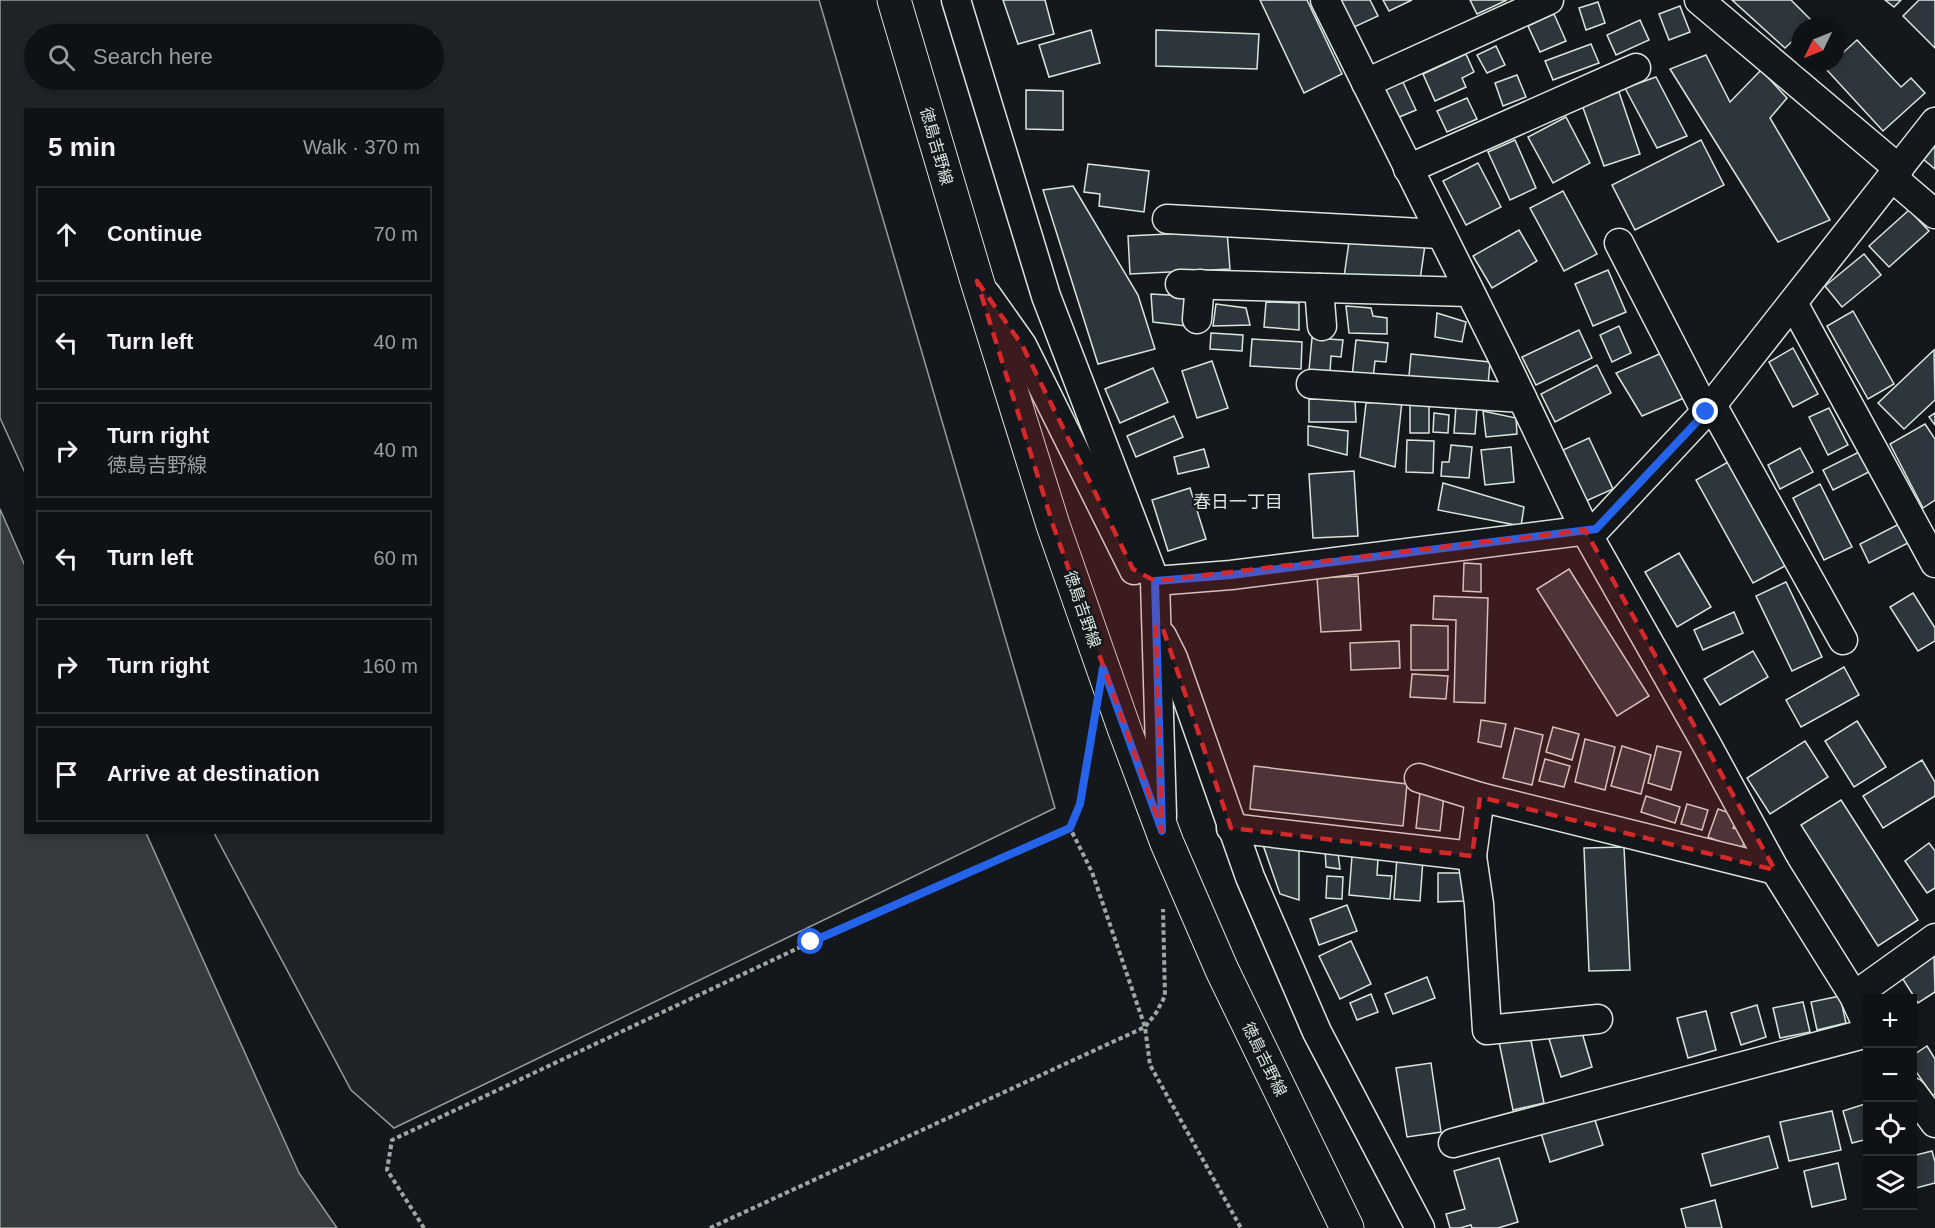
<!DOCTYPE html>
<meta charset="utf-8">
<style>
body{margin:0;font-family:Helvetica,"Noto Sans JP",sans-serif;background:#181b1e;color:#f1f3f6}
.controls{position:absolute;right:18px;bottom:18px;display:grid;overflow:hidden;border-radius:0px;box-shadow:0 3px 9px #0003}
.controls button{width:54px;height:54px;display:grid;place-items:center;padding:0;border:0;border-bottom:2px solid #2f3234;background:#0f1215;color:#f1f3f6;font:30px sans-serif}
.compass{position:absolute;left:1791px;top:18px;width:54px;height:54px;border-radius:50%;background:#0f1215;box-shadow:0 3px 9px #0003;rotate:227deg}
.stop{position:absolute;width:18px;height:18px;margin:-14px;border:4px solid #2563eb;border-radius:50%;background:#fff}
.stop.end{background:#2563eb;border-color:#fff;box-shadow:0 2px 6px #0008}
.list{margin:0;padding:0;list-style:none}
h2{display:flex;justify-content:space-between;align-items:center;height:78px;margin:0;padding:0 24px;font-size:26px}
h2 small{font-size:20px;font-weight:400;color:#9b9ea0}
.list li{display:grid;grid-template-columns:39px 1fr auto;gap:18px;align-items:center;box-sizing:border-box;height:96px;margin:0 12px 12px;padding:0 12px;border:2px solid #2f3234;border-radius:0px}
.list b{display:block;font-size:22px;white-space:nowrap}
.list p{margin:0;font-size:20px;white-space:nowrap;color:#9b9ea0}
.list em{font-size:20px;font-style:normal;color:#9b9ea0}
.icon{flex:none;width:33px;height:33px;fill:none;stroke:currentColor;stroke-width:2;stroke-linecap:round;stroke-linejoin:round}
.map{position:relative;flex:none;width:1935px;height:1228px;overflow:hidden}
.search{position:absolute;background:#0f1215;box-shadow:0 3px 9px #0003;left:24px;top:24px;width:420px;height:66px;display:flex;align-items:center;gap:15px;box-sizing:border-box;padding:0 21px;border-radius:33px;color:#9b9ea0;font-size:22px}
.panel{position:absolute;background:#0f1215;box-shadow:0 3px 9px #0003;left:24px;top:108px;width:420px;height:726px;border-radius:0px}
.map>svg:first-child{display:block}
</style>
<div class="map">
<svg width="1935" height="1228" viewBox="0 0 1935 1228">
<rect width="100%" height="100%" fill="#14181c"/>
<path fill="#202428" stroke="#939e99" stroke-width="1.5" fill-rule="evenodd" d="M0 0H819L1055 808 394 1128 351 1090 214 833 442 832V110H26L25 473 0 418ZM34 34H434V80H34Z"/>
<path fill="#363b3e" stroke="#939e99" stroke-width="1.5" d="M0 509 25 566 26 832 146 833 299 1173 337 1228H0Z"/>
<g fill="#2c363c" stroke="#d8e6dc" stroke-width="1.5">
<path d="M1003 0H1045L1054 34 1018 44Z"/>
<path d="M1260 0H1307L1342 74 1304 93Z"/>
<path d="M1340 0H1370L1378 16 1352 28Z"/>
<path d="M1383 0H1412L1389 11Z"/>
<path d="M1470 0H1507L1477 14Z"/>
<path d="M1732 0H1791L1813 22 1808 27H1800V34L1785 48Z"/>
<path d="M1885 0H1901L1894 7Z"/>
<path d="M1919 0H1935V48L1903 16Z"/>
<path d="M1598 2 1605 23 1586 30 1579 8Z"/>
<path d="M1680 6 1690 32 1669 40 1659 14Z"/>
<path d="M1554 14 1566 41 1540 52 1528 26Z"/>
<path d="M1640 20 1649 40 1616 55 1607 35Z"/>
<path d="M1091 30 1100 63 1049 77 1039 45Z"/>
<path d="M1156 30 1259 34 1257 69 1156 66Z"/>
<path d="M1857 40 1901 87 1911 78 1925 93 1883 131 1826 69 1832 63H1836V59Z"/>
<path d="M1591 44 1599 63 1553 80 1545 61Z"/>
<path d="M1496 46 1505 65 1487 73 1477 55Z"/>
<path d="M1466 54 1474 72 1462 78 1466 87 1435 101 1423 74Z"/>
<path d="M1706 55 1730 102 1761 70 1787 98 1770 118 1830 220 1778 242 1670 69Z"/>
<path d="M1517 75 1526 97 1503 106 1495 83Z"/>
<path d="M1656 77 1687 136 1657 148 1625 88Z"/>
<path d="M1401 78 1416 110 1397 118 1382 87Z"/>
<path d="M1026 90 1063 91V130L1026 129Z"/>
<path d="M1619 92 1640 154 1604 166 1582 105Z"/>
<path d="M1467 98 1477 119 1447 132 1437 111Z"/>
<path d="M1566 117 1590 163 1553 183 1528 137Z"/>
<path d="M1515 140 1536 188 1510 200 1488 152Z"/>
<path d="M1701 140 1724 185 1635 230 1612 185Z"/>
<path d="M1935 146V169L1923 159Z"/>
<path d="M1478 163 1501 207 1466 225 1443 181Z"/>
<path d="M1088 164 1149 171 1144 212 1099 206 1100 194 1084 192Z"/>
<path d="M1073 186 1138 295 1155 349 1098 364 1043 190Z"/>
<path d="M1563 191 1597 254 1564 271 1530 208Z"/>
<path d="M1909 210 1929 231 1889 267 1869 246Z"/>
<path d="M1519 230 1537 261 1492 288 1473 256Z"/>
<path d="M1227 231 1230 269 1130 274 1128 236Z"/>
<path d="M1350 235 1425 245 1419 287 1344 277Z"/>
<path d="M1864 254 1881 275 1842 307 1825 286Z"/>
<path d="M1608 270 1626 312 1593 326 1575 284Z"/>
<path d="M1151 294 1184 296 1186 326 1153 322Z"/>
<path d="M1266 302 1299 303V330L1264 327Z"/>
<path d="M1216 304 1246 308 1250 325 1213 326Z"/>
<path d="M1346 306 1371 308 1373 316 1387 318V334L1349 333Z"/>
<path d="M1853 311 1894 384 1868 399 1827 326Z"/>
<path d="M1437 313 1466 322 1462 342 1435 337Z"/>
<path d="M1619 326 1631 353 1612 362 1600 335Z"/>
<path d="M1579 330 1592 358 1536 385 1522 357Z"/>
<path d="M1211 333 1243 335 1242 351 1210 349Z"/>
<path d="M1312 338 1343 340 1341 357 1331 356 1330 372 1309 370Z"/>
<path d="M1252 339 1302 342 1301 369 1250 366Z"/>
<path d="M1356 340 1388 343 1386 362 1375 361 1373 378 1352 377Z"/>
<path d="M1793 348 1818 394 1793 407 1769 362Z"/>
<path d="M1934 350 1935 400 1904 429 1878 403Z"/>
<path d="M1664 352 1684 398 1642 416 1616 373Z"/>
<path d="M1411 354 1490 362 1488 385 1409 376Z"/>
<path d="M1212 361 1228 408 1197 418 1182 371Z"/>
<path d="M1597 365 1611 393 1555 422 1541 394Z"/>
<path d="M1153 368 1168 402 1120 423 1105 389Z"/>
<path d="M1309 399 1355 400 1356 422H1309Z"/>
<path d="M1402 401 1395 467 1360 457 1366 403Z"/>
<rect x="1410" y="405" width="19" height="28"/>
<path d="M1456 406 1477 408 1475 434 1454 433Z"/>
<path d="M1829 408 1848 445 1828 455 1809 417Z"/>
<path d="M1483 411 1516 418 1517 434 1486 437Z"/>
<path d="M1434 413 1449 415 1448 433 1433 432Z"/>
<path d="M1935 413V425L1929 417Z"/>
<path d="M1174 416 1183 437 1136 457 1127 436Z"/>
<path d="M1925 424 1935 439V500L1923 508 1890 444Z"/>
<path d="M1308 426 1348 431 1347 455 1308 445Z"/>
<path d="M1589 438 1613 489 1586 501 1563 450Z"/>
<path d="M1407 440 1434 441 1433 473 1406 472Z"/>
<path d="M1451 445 1472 447 1469 478 1441 476 1442 462H1449Z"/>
<path d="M1511 447 1514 482 1485 485 1481 450Z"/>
<path d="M1800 448 1813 472 1780 489 1768 465Z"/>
<path d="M1204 449 1209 467 1178 474 1174 457Z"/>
<path d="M1863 450 1873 470 1833 490 1823 470Z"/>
<path d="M1728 462 1785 566 1753 583 1696 480Z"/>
<path d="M1354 471 1358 536 1313 538 1309 474Z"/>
<path d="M1443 483 1524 507 1521 526 1438 510Z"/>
<path d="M1820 484 1852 547 1824 560 1793 498Z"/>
<path d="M1190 488 1206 539 1168 551 1152 500Z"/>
<path d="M1903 522 1912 541 1869 563 1860 544Z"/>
<path d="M1679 553 1711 607 1677 627 1645 572Z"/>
<path d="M1464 563 1481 564V592L1463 591Z"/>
<path d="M1569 569 1649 696 1617 716 1537 589Z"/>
<path d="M1358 576 1361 630 1321 632 1317 578Z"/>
<path d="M1786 582 1822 657 1792 671 1756 596Z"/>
<path d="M1913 593 1935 628V641L1918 651 1890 607Z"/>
<path d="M1434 596 1488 598 1485 703 1454 702 1456 620 1433 619Z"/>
<path d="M1734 612 1743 633 1703 650 1694 630Z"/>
<path d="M1411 625 1448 626V670H1411Z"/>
<path d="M1399 641 1400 668 1351 670 1350 643Z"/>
<path d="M1753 651 1768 677 1720 705 1704 679Z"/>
<path d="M1844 667 1859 695 1801 727 1786 700Z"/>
<path d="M1412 674 1448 676 1446 699 1410 697Z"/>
<path d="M1481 720 1506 724 1501 747 1478 742Z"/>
<path d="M1857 721 1886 767 1854 787 1825 741Z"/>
<path d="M1553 727 1579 734 1572 760 1546 752Z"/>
<path d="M1515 728 1543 735 1532 785 1503 778Z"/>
<path d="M1585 739 1615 747 1605 790 1575 782Z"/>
<path d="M1805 741 1828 777 1770 814 1747 778Z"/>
<path d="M1622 746 1651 755 1641 794 1611 786Z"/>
<path d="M1657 746 1681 752 1671 790 1648 783Z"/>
<path d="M1545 759 1570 766 1564 787 1539 781Z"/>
<path d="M1922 760 1935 782V796L1883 828 1863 796Z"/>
<path d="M1254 766 1407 784 1403 826 1250 809Z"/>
<path d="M1420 792 1444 795 1440 831 1416 828Z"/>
<path d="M1646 796 1680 807 1675 823 1641 812Z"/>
<path d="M1841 800 1918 920 1878 946 1801 825Z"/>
<path d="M1687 804 1708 810 1702 830 1681 824Z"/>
<path d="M1718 809 1738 816 1733 828 1748 833 1741 850 1708 837Z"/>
<path d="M1262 842 1299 845V900L1280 894Z"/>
<path d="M1929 843 1935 851V888L1927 893 1905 861Z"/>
<path d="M1624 847 1630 970 1589 971 1584 848Z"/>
<path d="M1325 849 1338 853 1340 869 1326 867Z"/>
<path d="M1352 856 1378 859 1377 875 1392 876 1390 899 1349 895Z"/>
<path d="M1397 857 1423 859 1420 901 1394 899Z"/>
<path d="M1438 873H1463L1464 901 1438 902Z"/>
<path d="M1327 876 1343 877 1342 899 1326 898Z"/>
<path d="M1347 905 1357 931 1319 945 1310 919Z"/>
<path d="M1351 941 1371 984 1340 999 1319 956Z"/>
<path d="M1934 955 1935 992 1918 1003 1901 976Z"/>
<path d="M1427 977 1435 998 1393 1014 1385 994Z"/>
<path d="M1371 994 1378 1012 1357 1020 1350 1003Z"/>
<path d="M1840 996 1846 1023 1817 1030 1811 1002Z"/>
<path d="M1803 1002 1810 1032 1780 1038 1773 1008Z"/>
<path d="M1757 1005 1766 1037 1741 1045 1731 1013Z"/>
<path d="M1706 1011 1716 1050 1688 1058 1677 1018Z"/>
<path d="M1581 1029 1592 1067 1561 1077 1549 1039Z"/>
<path d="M1530 1036 1544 1103 1513 1110 1499 1042Z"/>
<path d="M1927 1046 1935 1059V1094L1933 1096 1912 1066V1056Z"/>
<path d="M1431 1063 1441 1132 1407 1137 1396 1068Z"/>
<path d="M1868 1103V1139L1852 1143 1843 1111Z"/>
<path d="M1832 1111 1841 1150 1789 1161 1780 1122Z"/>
<path d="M1594 1117 1603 1145 1550 1162 1541 1133Z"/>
<path d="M1769 1136 1778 1168 1711 1186 1702 1154Z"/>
<path d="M1932 1151 1935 1162V1183L1912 1189V1156Z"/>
<path d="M1499 1158 1518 1222 1498 1228H1472L1471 1225 1460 1228H1450L1446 1214 1465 1209 1454 1171Z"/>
<path d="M1838 1163 1846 1199 1812 1207 1804 1171Z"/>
<path d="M1715 1200 1722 1228H1686L1681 1209Z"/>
</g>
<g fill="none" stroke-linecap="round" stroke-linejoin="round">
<g stroke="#d8e6dc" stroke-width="31">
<g id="minor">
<path d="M956 0 1046 296 1155 581"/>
<path d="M1325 0 1502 356 1585 530 1708 747 1775 870 1854 996 1868 1027"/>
<path d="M1699 0 1899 169"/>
<path d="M1366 83 1549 0"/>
<path d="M1408 169 1636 68"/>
<path d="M1893 178 1935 214"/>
<path d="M1167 219 1440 234"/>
<path d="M1619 243 1706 412"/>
<path d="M1180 284 1469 292"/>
<path d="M1319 288 1322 326"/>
<path d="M986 294 1022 345 1134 570"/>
<path d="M1793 303 1935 563"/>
<path d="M1197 319 1200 284"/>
<path d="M1311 384 1522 398"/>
<path d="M1712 405 1843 640"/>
<path d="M1162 636 1173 658 1250 877 1317 1032 1420 1228"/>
<path d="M1419 778 1480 797"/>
<path d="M1162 816 1155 581 1231 575 1596 529 1712 405 1935 122"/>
<path d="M1231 828 1472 856 1480 797 1775 870"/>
<path d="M1472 856 1479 904 1487 1030 1598 1019"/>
<path d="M1854 996 1935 938"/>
<path d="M1912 1092 1935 1123"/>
<path d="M1453 1143 1868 1033"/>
</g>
</g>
<g stroke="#d8e6dc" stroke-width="35">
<path id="major" d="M894 0 977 281 1053 525 1124 728 1167 843 1222 970 1347 1228"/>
</g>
<g stroke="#9da8a2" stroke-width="4" stroke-dasharray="4.5 3" stroke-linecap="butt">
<path d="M1092 731 1080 804 1070 828 1092 872 1145 1027 1150 1065 1241 1228"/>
<path d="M424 1228 387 1170 392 1140 811 942 1070 828"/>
<path d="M710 1228 1145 1027 1156 1013 1165 996 1163 909"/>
</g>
<use href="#minor" stroke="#14181c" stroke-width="28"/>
<use href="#major" stroke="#14181c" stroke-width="33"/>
</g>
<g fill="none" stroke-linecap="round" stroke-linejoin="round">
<path stroke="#2563eb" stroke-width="8" d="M811 942 1070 828 1080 804 1103 668 1162 831 1155 581 1231 575 1596 529 1706 412"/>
</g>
<path fill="#d62828" fill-opacity="0.2" stroke="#d62828" stroke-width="4.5" stroke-dasharray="12 8" stroke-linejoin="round" d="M977 281 1022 345 1133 569 1155 581 1585 530 1775 870 1480 797 1472 856 1231 828 1162 626 1156 627 1162 831 1053 525Z"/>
<g text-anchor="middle" stroke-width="4.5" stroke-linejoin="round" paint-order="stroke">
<g font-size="16" fill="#d8e6dc" stroke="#14181c">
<text transform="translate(937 146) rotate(74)" y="6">徳島吉野線</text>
<text transform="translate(1083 609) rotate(71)" y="6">徳島吉野線</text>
<text transform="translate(1265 1059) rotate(64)" y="6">徳島吉野線</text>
</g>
<g font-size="18" fill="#d8e6dc" stroke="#14181c">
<text x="1238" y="508">春日一丁目</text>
</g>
</g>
</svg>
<div class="controls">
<button>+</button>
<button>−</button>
<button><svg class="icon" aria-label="locate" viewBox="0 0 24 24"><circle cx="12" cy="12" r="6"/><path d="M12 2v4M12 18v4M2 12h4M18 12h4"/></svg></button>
<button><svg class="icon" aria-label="layers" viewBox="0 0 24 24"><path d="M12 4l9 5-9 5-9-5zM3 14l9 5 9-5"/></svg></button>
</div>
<svg class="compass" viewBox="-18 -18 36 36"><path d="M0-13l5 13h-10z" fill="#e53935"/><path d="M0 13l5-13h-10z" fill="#9b9ea0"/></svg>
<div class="stop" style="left:811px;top:942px"></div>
<div class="stop end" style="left:1706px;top:412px"></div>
<div class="search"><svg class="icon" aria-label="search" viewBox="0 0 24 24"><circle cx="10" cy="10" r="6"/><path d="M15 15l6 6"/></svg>Search here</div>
<section class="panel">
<h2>5 min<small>Walk · 370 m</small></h2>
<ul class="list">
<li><svg class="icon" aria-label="ahead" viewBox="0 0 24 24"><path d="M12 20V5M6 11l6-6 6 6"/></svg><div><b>Continue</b></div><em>70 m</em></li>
<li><svg class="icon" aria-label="left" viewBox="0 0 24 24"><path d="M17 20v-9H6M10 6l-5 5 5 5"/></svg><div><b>Turn left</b></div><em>40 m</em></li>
<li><svg class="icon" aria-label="right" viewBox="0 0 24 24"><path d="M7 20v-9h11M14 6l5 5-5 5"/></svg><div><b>Turn right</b><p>徳島吉野線</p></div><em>40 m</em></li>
<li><svg class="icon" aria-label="left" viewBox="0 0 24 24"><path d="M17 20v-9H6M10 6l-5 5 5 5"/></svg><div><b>Turn left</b></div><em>60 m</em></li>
<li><svg class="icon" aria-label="right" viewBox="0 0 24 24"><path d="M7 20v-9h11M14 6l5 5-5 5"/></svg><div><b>Turn right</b></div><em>160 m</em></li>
<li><svg class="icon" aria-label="arrive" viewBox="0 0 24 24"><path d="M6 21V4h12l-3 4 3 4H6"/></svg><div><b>Arrive at destination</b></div></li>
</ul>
</section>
</div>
